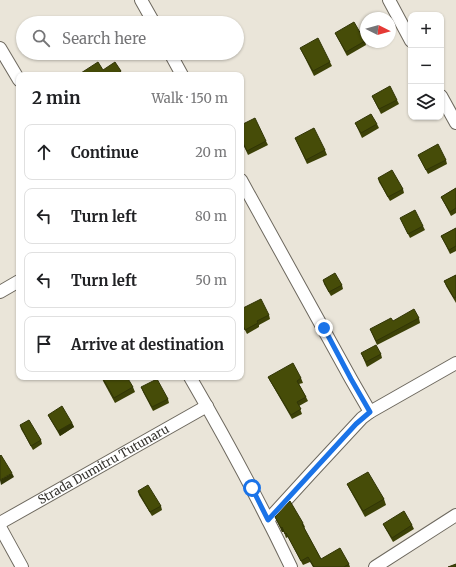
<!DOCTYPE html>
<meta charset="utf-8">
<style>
body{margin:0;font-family:Merriweather,serif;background:#f2f2f2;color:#202124}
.controls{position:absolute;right:12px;top:12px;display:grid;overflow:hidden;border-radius:8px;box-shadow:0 1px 3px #0004}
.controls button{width:36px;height:36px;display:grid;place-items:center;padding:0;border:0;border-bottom:1px solid #e0e0e0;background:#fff;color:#202124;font:20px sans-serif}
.compass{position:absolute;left:360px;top:12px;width:36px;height:36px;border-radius:50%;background:#fff;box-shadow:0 1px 3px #0004;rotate:96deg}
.stop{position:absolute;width:12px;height:12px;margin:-9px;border:3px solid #1a73e8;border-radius:50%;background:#fff}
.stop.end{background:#1a73e8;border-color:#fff;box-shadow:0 1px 4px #0008}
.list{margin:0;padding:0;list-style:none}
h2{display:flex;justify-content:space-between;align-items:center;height:52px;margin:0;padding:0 16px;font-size:17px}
h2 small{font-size:13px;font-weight:400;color:#757577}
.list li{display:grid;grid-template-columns:26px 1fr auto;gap:12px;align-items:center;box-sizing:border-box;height:56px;margin:0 8px 8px;padding:0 8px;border:1px solid #e0e0e0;border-radius:8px}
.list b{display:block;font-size:15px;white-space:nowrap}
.list em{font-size:13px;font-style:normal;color:#757577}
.icon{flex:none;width:22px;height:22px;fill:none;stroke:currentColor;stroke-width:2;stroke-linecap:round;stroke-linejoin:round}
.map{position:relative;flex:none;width:456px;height:567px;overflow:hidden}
.search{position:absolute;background:#fff;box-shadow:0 1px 3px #0004;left:16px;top:16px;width:228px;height:44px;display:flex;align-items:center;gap:10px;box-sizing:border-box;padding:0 14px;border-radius:22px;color:#757577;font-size:15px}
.panel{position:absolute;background:#fff;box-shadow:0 1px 3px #0004;left:16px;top:72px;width:228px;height:308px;border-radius:8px}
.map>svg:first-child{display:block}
</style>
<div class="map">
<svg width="456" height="567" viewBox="0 0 456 567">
<rect width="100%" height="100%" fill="#eae5d9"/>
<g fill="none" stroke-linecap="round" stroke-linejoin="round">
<g stroke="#6d685e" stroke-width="14">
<g id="street">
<path d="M141 0 154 23"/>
<path d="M389 0 411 41"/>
<path d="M0 48 19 80"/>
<path d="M170 53 182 75"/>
<path d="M441 96 456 123"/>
<path d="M241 180 351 379 370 412"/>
<path d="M0 292 19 281"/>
<path d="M190 377C226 439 260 502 291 567"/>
<path d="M268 520 310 474 362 418 370 412 456 363"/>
<path id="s1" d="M0 523 207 406"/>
<path d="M0 527 22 567"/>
<path d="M375 567 456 515"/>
</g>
</g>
<use href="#street" stroke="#fff" stroke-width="12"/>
</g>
<g fill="#3c4107">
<path d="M335 33 365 41 366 45 347 56 337 37Z"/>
<path d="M300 48 330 62 332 66 314 76Z"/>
<path d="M372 96 397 100 399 104 381 114Z"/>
<path d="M355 123 377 124 379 128 362 138Z"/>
<path d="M241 125 266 141 268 145 248 155 241 140Z"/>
<path d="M295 138 325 150 327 155 307 164Z"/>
<path d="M418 155 446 160 447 164 428 174 420 159Z"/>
<path d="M378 178 403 189 404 193 390 201 379 182Z"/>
<path d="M456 188V213L451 216 443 201 441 197Z"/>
<path d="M400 218 423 226 425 230 410 238Z"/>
<path d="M456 228V251L450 254 441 236Z"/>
<path d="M456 275V303L446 286 444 281Z"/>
<path d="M323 280 342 285 343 289 331 296 324 284Z"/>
<path d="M241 309 269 315 270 319 259 325V327L247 334 241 322Z"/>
<path d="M419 318 420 323 377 345 370 329 393 321Z"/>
<path d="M361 353 381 354 382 358 367 367Z"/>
<path d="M102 377 133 387 135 392 115 403 103 381Z"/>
<path d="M268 377 301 378 303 383 299 384 306 397 308 401 299 406 302 414 292 419 270 381Z"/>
<path d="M141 387 168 399 169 403 153 411 143 392Z"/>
<path d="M48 415 72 423 74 427 60 436 50 419Z"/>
<path d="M20 425 41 440 42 444 33 450 21 429Z"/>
<path d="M347 484 384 499 386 505 365 517 350 490Z"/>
<path d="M138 491 161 506 162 510 152 516 139 495Z"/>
<path d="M275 517 303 523 305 527 304 528 321 559 349 564 350 567H313L310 562 303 565 288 537 286 538 284 532H282Z"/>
<path d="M383 524 412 525 414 529 393 542 385 528Z"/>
</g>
<g fill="#313506">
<path d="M121 71 122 75H116Z"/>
<path d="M72 423 74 427 60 436 58 431Z"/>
<path d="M12 473 14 477 1 485 0 480Z"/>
<path d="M282 527 284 532H282L281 528Z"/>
</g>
<g fill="#464c08" stroke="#313506">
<path d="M354 22 365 41 346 52 335 33Z"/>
<path d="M318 38 330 62 313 71 300 48Z"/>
<path d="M98 62 103 70 115 62 121 71 116 75H82L81 73Z"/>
<path d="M390 86 397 100 379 109 372 96Z"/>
<path d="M371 114 377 124 361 133 355 123Z"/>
<path d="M255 118 266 141 247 151 241 139 242 132 241 125Z"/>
<path d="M314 128 325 150 306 160 295 138Z"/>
<path d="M438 144 446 160 426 170 418 155Z"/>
<path d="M392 170 403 189 388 197 378 178Z"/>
<path d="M456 188V208L450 212 441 197Z"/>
<path d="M415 210 423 226 408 234 400 218Z"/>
<path d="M456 228V246L449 250 441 236Z"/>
<path d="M335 273 342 285 329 292 323 280Z"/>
<path d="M456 275V297L454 298 444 281Z"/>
<path d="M261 299 269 315 257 321 258 323 245 330 241 321V309Z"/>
<path d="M414 309 419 318 376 341 370 329 391 318 393 321Z"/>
<path d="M376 345 381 354 366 362 361 353Z"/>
<path d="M293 363 301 378 297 381 306 397 297 402 301 409 291 415 268 377Z"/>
<path d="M102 377H127L133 387 114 398Z"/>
<path d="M157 379 168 399 152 407 141 387Z"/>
<path d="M62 406 72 423 58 431 48 415Z"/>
<path d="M29 420 41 440 31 446 20 425Z"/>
<path d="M1 455 12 473 0 480V456Z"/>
<path d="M368 472 384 499 363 511 347 484Z"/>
<path d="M148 485 161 506 150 512 138 491Z"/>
<path d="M290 501 303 523 302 524 321 559 340 548 349 564 344 567H314L308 557 301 561 286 533 285 534 282 527 281 528 275 517Z"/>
<path d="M404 511 412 525 392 538 383 524Z"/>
<path d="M456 564V567H448Z"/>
</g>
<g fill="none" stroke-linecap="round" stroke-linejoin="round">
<path stroke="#1a73e8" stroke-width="5" d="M252 488 268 520 356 424 370 412 351 379 324 328"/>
</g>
<g text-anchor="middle" stroke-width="4" stroke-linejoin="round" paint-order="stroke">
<g font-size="12" fill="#34322d" stroke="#eae5d9">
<text dy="4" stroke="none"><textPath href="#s1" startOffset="119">Strada Dumitru Tutunaru</textPath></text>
</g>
</g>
</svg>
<div class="controls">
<button>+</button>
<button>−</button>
<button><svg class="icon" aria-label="layers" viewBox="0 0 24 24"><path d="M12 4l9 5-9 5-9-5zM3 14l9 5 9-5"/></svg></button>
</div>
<svg class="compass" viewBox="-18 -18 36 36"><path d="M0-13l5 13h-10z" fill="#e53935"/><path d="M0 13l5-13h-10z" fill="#757577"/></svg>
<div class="stop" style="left:252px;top:488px"></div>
<div class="stop end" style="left:324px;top:328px"></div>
<div class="search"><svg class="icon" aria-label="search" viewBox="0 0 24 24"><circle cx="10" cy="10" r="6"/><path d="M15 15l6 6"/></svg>Search here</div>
<section class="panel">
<h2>2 min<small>Walk · 150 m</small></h2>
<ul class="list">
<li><svg class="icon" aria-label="ahead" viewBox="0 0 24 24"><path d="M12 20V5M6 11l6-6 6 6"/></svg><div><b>Continue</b></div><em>20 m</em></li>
<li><svg class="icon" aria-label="left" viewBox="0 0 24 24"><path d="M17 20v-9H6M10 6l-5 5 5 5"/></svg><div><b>Turn left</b></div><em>80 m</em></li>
<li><svg class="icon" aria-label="left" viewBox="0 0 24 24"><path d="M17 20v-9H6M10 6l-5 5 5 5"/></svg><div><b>Turn left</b></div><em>50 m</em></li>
<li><svg class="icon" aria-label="arrive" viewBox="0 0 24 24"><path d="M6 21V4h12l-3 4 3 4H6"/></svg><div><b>Arrive at destination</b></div></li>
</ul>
</section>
</div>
